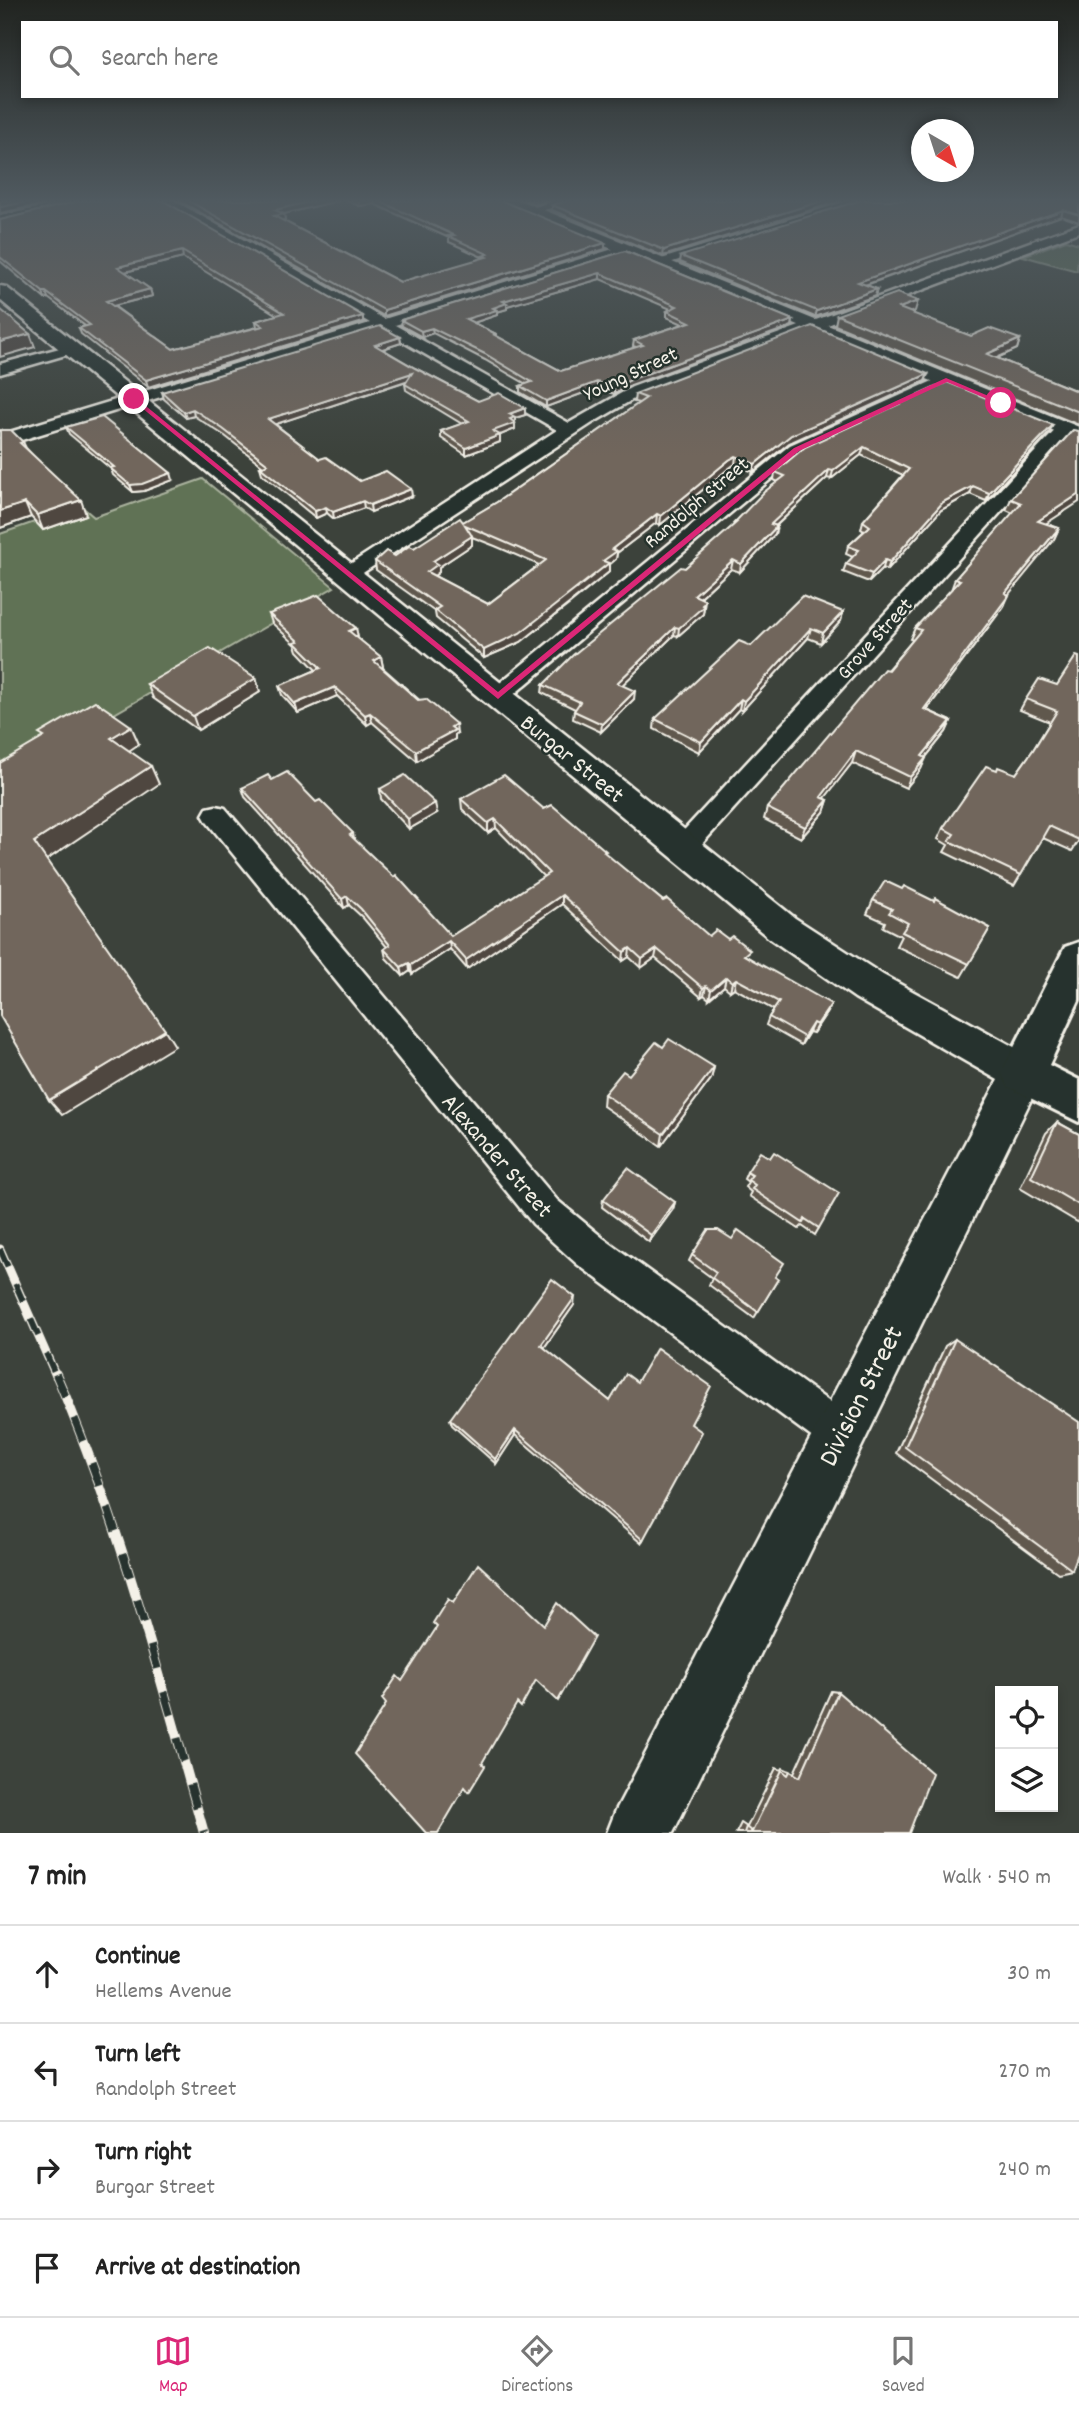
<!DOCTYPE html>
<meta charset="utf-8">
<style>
body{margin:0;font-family:Dekko,sans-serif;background:#f6f6f6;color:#222}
.controls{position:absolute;right:21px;bottom:21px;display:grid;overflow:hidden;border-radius:0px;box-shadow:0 4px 10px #0003}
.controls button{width:63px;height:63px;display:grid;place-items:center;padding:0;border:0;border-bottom:2px solid #e0e0e0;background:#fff;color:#222;font:35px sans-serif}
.compass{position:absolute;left:911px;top:119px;width:63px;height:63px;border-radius:50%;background:#fff;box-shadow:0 4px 10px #0003;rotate:141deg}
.stop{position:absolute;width:21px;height:21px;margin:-16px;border:5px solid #db2777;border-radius:50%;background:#fff}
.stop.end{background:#db2777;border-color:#fff;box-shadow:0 2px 7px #0008}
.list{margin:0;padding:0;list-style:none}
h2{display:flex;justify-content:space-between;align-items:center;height:91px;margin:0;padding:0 28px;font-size:30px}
h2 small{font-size:23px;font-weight:400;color:#767676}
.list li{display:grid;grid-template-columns:46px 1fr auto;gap:21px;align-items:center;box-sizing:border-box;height:98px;padding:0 28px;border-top:2px solid #e0e0e0}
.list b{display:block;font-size:26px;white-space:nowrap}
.list p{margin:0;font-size:23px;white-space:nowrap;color:#767676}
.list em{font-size:23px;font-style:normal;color:#767676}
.icon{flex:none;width:38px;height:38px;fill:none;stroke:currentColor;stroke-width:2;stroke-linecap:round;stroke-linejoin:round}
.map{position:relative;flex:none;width:1079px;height:1833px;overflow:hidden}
.search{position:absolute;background:#fff;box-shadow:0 4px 10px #0003;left:21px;right:21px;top:21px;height:77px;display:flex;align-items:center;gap:18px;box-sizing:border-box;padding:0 24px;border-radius:0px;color:#767676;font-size:26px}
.sheet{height:483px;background:#fff}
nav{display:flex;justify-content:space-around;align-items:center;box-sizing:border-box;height:98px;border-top:2px solid #e0e0e0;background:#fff;font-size:19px;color:#767676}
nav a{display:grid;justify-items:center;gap:4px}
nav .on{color:#db2777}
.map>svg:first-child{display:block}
</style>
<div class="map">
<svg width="1079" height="1833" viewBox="0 0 1079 1833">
<rect width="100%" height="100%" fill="#3c423b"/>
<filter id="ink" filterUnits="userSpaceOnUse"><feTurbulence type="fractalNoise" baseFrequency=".0143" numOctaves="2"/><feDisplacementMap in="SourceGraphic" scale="14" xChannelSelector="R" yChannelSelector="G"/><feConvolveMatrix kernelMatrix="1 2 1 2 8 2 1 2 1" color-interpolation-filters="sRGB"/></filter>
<g filter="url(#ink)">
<g fill="#607254" stroke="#aab29e" stroke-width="2">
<path d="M1066 240 1079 244 1077 271 1023 256Z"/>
<path d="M203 479 334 587 0 780V534L81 506 94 517Z"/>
</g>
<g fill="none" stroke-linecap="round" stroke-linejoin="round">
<g stroke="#f4f1e8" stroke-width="5">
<g id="minor">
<path d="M76 200H97L0 224V216Z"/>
<path d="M159 200H173L384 319 623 246H631V252L395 325 569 423 632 387 1079 224V232L644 393 594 422 355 578H341L338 574 341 570 557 430 381 329 15 442H3L1 438 3 434 370 323Z"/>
<path d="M558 200H577L531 214 525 210Z"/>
<path d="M851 200H869L663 265 658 266 652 262Z"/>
<path d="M71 345 76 346 78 349 76 352 0 374V364Z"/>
<path d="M946 375 952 377 954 380 952 383 802 453 506 701 498 703 490 701 487 696 490 691 790 445Z"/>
<path d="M1066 424 1072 425 1074 429 1072 433 692 855 683 858 674 855 670 848 674 841 1060 425Z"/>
<path d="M216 806 225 808 557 1200 603 1238 853 1419 859 1433 853 1447 839 1453 825 1447 577 1264 533 1224 207 822 203 815 207 808Z"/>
</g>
</g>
<g stroke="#f4f1e8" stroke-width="5">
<g id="tertiary">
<path d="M498 200H519L1079 427V442L501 203Z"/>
<path d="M0 286 6 287 795 918 883 975 1038 1060 1044 1073 673 1833H607L616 1810 998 1080 855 998 769 938 0 300Z"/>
</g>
</g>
<g stroke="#f4f1e8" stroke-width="6">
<path id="secondary" d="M1079 942V1000L1049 1065 1079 1080V1122L1008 1087 1001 1073 1065 947Z"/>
</g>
<use href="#minor" fill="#26332d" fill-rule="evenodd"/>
<use href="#tertiary" fill="#26332d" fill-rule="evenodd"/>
<use href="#secondary" fill="#26332d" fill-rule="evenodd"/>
<g stroke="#f4f1e8" stroke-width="9">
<path id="rail-far1" d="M0 1249 56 1376"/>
</g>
<g stroke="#f4f1e8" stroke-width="10">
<path id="rail" d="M56 1374C120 1522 160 1678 204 1833"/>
</g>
<use href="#rail-far1" stroke="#26332d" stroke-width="6" stroke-dasharray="19" stroke-linecap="butt"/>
<use href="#rail" stroke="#26332d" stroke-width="8" stroke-dasharray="24" stroke-linecap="butt"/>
</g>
<g fill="#61584e" stroke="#f4f1e8" stroke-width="2" fill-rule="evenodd">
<path d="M83 200 363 316V322L148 387 81 334 79 328 85 326 48 298 45 299 0 261V220ZM183 258 277 315 256 321 257 327 173 349 114 306 152 296 150 289 125 272Z"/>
<path d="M178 200H341L284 214 285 220H282L400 282 482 259V257L449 242V238L374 204 359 206 345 200H500L605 249 384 316Z"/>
<path d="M525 200H550L536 204Z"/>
<path d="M843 200 663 256 552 210V205Z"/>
<path d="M1079 200V222L1061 216 866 285 877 289 875 296 815 317 680 262 681 256Z"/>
<path d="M625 251 793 320 792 326 631 385 614 394 597 388 546 407 520 392V386L526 384 485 360 433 333 422 337 402 326 401 320ZM600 279 671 309 667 311V317L683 324 634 340 633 346 636 347 561 371 496 336V334L473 323 497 315V312L507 309V306Z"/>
<path d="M915 311 910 313 971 336 1020 339 1017 349 997 358 1079 392V425L835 325 837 315Z"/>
<path d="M400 337 401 343 383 349 415 368 478 401 525 415 515 418V429L500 435V442L466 455 441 438V431L462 424 406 390 405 384 407 381 275 424 320 459 360 481 412 496 371 512 364 508 334 519 327 513 316 518 262 474 260 467 263 466 225 436 194 416 186 418 164 399 162 392Z"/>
<path d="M928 374 925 381 789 443 753 472 735 464 728 469 660 525 656 523 617 553 616 559 609 565V572L570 604 521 642 484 658 436 618 435 612 376 570 375 561 395 556 414 548 463 522 497 502 639 403 634 402 635 394ZM472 537 495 546 539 565 488 604 434 576 439 572V567L472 545Z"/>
<path d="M66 427 173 480 144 491 133 492 113 475 111 469 69 434Z"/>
<path d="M3 430 23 442 26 448 86 515 43 530 31 517 0 528Z"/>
<path d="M1073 430 1046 524 1059 528 1054 539 1008 594 1004 606 927 710 951 721 946 732 925 758 921 769 906 788 852 763 824 799 828 800 824 812 801 838 764 819 767 808 913 640 910 639 915 628 951 590 955 579 1013 513 1006 510 1011 499Z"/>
<path d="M1049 433 986 501 970 494 941 510 887 570 883 568 869 582 843 572 846 564 853 557 846 554 848 546 864 531 861 529 863 521 903 475 861 455 831 479 827 478 776 526 775 534 740 572 731 569 700 598 704 606 703 614 678 636 674 635 622 685 634 699 601 732 573 719 574 711 575 709 542 693 543 685 685 568 733 526 734 523 778 482 774 480 775 472 805 447Z"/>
<path d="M843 612 841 621 821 643 808 638 742 711 739 709 699 752 654 729 655 719 751 646Z"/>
<path d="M269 614 356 628 357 638 381 657 383 667H382L457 733 455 734V739L417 761 372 722 367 725 337 696 298 713 282 695 279 686 316 670 298 651 296 645 272 623Z"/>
<path d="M256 678 260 692 198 730 153 698 147 684Z"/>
<path d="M1057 685 1079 840 1072 851 1043 838 1014 886 944 852 948 845 938 839 943 828 997 770 1016 774 1033 750 1050 722 1020 710 1026 699Z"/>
<path d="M272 780 353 833 354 840 451 936 544 877 496 828 488 833 462 809 461 799 544 809 605 854 663 901 709 936 748 957 827 1012 813 1033 809 1032 801 1045 766 1025 769 1017 774 1010 734 988 730 991 724 986 709 999 704 995 701 997 655 958 641 968 629 957 623 961 562 904 467 969 450 949 412 974 410 971 403 976 386 958 384 949 387 947 363 918 349 905 344 908 245 797 242 788Z"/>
<path d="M380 789 437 813 409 829 381 799Z"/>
<path d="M902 889 990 928 961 977 896 946 901 936 883 927 885 922 867 914 873 900Z"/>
<path d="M663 1047 714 1067 711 1079 661 1146 603 1106 604 1094 629 1075Z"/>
<path d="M1057 1122 1079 1134V1223L1020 1188 1046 1133Z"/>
<path d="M747 1172 819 1228 815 1235 802 1226 799 1229 749 1196 751 1192 745 1187 748 1182 744 1179Z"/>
<path d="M603 1200 675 1202 673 1209 649 1242 602 1207Z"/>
<path d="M692 1255 775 1277 778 1279 754 1318 709 1285 712 1278 689 1261Z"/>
<path d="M574 1305 544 1348 610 1401 691 1424 643 1540 641 1543 515 1435 496 1464 452 1425 450 1419Z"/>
<path d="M955 1339 1072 1570 1058 1573 896 1453 945 1346Z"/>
<path d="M831 1691 838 1692 909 1833H736L741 1823 747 1827 776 1768 782 1770 783 1768 794 1773Z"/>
</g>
<g fill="#4f4740" stroke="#f4f1e8" stroke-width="2">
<path d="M35 200H64L0 213V207Z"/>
<path d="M316 200H341L284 214 285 220 275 222V210Z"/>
<path d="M359 200H374V204L359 206Z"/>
<path d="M536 200H550L536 204Z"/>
<path d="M825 200H843L663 256 664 250Z"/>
<path d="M1063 210 1061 216 856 288 858 282Z"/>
<path d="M605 243V249L384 316V310Z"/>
<path d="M182 251 183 258 120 273 118 267Z"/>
<path d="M600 273V279L507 306V309L497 312V315L467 325 466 319 493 308 503 301Z"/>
<path d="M150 289 152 296 109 307 106 301Z"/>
<path d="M877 289 875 296 815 317 817 311Z"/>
<path d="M43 292H46L48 298 45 299Z"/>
<path d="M918 301 915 311 896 318 899 308Z"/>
<path d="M363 316V322L148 387 146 380Z"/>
<path d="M793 320 792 326 631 385 614 394V388L632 379Z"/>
<path d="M432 328 433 333 422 337 421 331Z"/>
<path d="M30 334 35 347 0 357V342Z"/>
<path d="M400 337 401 343 376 351 375 345Z"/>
<path d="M1020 339 1017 349 983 364 987 354Z"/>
<path d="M412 373V379L270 426 268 419Z"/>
<path d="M928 374 925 381 789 443 753 472 755 464 791 435Z"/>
<path d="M597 382V388L546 407V401Z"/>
<path d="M525 408V415L515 418V429L493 438V431L509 414Z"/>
<path d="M193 409 194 416 186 418 184 412Z"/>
<path d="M1053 425 1049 433 986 501 989 493Z"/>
<path d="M500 435V442L466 455V448Z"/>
<path d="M864 447 861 455 831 479 833 471Z"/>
<path d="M736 456 735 464 728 469 660 525 661 516 729 460Z"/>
<path d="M829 470 827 478 769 532 771 524Z"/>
<path d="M171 473 173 480 144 491 133 492 130 485Z"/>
<path d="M973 486 970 494 941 510 887 570 890 562 943 502Z"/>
<path d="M411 489 412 496 371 512 370 505Z"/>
<path d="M1079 494V502L1033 532 1038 521Z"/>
<path d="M81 500 86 515 43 530 37 515Z"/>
<path d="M363 501 364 508 334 519 333 512Z"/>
<path d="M25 503 31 517 0 528V511Z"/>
<path d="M326 507 327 513 316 518 315 511Z"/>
<path d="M657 514 656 523 617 553 616 559 609 565V572L521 642 484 658V650L603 561 612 549Z"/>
<path d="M777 526 775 534 740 572 741 564Z"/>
<path d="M1059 528 1054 539 1000 605 1005 593Z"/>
<path d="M472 536V545L439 567V572L428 581 427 572 433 561Z"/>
<path d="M733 560 731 569 693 604 694 595Z"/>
<path d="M885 560 883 568 869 582 872 574Z"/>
<path d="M1009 595 1004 606 919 720 924 709Z"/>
<path d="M705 600 703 614 678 636 679 628 702 605Z"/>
<path d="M843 612 841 621 821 643 823 633Z"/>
<path d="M675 627 674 635 616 691 617 683Z"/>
<path d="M356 628 358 637 351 640 349 631Z"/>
<path d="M811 628 808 638 742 711 744 701Z"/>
<path d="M381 657 383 667 376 670 374 661Z"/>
<path d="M256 678 260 692 198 730 193 716Z"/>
<path d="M335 687 337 696 298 713 295 704Z"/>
<path d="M635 691 634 699 601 732 602 724Z"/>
<path d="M741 699 739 709 699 752 701 742Z"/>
<path d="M370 713 372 722 367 725 365 715Z"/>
<path d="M951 721 946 732 917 768 922 756Z"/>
<path d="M456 724 457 733 455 734V739L417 761 416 751Z"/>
<path d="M131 726 139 744 120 757 111 738Z"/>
<path d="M856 751 852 763 817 808 821 797Z"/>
<path d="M926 758 921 769 906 788 910 777Z"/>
<path d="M151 766 159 784 45 861 34 842Z"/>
<path d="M828 800 824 812 801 838 805 827Z"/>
<path d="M435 803 437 813 409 829 408 819Z"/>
<path d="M495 819 496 828 488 833V823Z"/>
<path d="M562 895V904L467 969 466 960Z"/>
<path d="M347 896 349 905 344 908 342 899Z"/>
<path d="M449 941 450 949 412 974 411 965Z"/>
<path d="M630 948 629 957 623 961 624 952Z"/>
<path d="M657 949 655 958 641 968 642 959Z"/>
<path d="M409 963 410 971 403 976 401 967Z"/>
<path d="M726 977 724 986 709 999 711 990Z"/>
<path d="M736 979 734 988 730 991 732 982Z"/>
<path d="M706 986 704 995 701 997 703 988Z"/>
<path d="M831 1004 827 1012 813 1033 817 1025Z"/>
<path d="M813 1023 809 1032 801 1045 804 1037Z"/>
<path d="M165 1030 175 1046 62 1115 49 1100Z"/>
<path d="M714 1067 711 1079 661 1146 663 1134Z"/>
<path d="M675 1202 673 1209 649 1242 651 1235Z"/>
<path d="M575 1297 574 1305 541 1352V1345Z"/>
<path d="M515 1430V1435L496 1464 495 1459Z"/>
</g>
<g fill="#71665b" stroke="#f4f1e8" stroke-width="2" fill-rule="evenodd">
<path d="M0 200H35L0 207Z"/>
<path d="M83 200H162L363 316 146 380 79 328 90 325 46 292H43L0 257V220ZM182 251 284 313 256 321 263 326 173 349 106 301 150 289 118 267Z"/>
<path d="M187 200H316L275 210 284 214 274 216 400 282 486 257 482 256 488 254 448 236 454 235 377 200H500L605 243 384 310Z"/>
<path d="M568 200H825L664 250 552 205Z"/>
<path d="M861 200H1079V215L1063 210 858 282 877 289 817 311 681 256Z"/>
<path d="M625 251 793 320 632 379 614 388 597 382 546 401 520 386 532 382 485 354 432 328 421 331 401 320ZM600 273 677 306 667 311 690 322 634 340 643 345 561 371 493 334H496L466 319 497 310 493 308 507 303 503 301Z"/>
<path d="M897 293 918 301 899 308 971 336 989 328 1020 339 987 354 1079 392V412L837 315Z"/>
<path d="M0 309 30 334 0 342Z"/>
<path d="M380 326 400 337 375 345 415 368 478 401 499 393 525 408 509 414 515 417 510 419 515 423 493 431 500 435 466 448 441 431 469 421 405 384 412 373 268 419 320 459 326 457 360 481 386 471 411 489 370 505 363 501 333 512 326 507 315 511 260 467 268 464 223 429 193 409 184 412 162 392Z"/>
<path d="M812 326 928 374 791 435 755 464 736 456 729 460 661 516 657 514 612 549 617 551 603 561 609 563 520 633 484 650 435 610 440 607 375 561 386 551 395 556 409 546 414 548 460 518 463 522 497 502 646 398 635 394ZM465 525 546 560 488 604 427 572 438 564 433 561 472 536Z"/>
<path d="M947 382 1053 425 989 493 973 486 943 502 890 562 885 560 872 574 846 564 859 550 848 546 870 526 863 521 909 469 864 447 833 471 829 470 771 524 777 526 741 564 733 560 694 595 705 600 702 605 704 606 679 628 675 627 617 683 635 691 602 724 574 711 580 702 543 685 573 655 681 567 685 568 736 523H734L764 492 785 476 775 472 805 447Z"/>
<path d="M102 417 171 473 142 484 130 485 110 468 114 467 66 427Z"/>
<path d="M0 430H11L23 442 20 443 81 500 37 515 25 503 0 511Z"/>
<path d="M1073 430 1079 431V494L1038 521 1059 528 1005 593 1009 595 924 709 951 721 922 756 926 758 910 777 856 751 821 797 828 800 805 827 767 808 884 669 888 670 921 630 915 628 960 580 955 579 1021 503 1011 499Z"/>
<path d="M318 595 356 628 349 631 381 657 374 661 418 700 426 699 456 724 451 727 455 730 416 751 370 713 365 715 335 687 295 704 279 686 321 668 295 642 299 641 269 614Z"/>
<path d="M802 596 843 612 823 633 811 628 744 701 741 699 701 742 655 719 739 641 751 646Z"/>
<path d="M210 648 256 678 193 716 147 684Z"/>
<path d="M1076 656 1079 657V840L1049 826 1021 875 949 841 954 834 943 828 986 766 997 770 998 767 1016 774 1033 750 1057 711 1026 699 1039 679 1057 685Z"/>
<path d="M95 701 131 726 111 738 151 766 34 842 165 1030 49 1100 0 1016V763L44 737 39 734Z"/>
<path d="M287 772 316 802 320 800 353 833 350 835 394 877 396 875 451 936 549 873 495 819 488 823 461 799 504 775 544 809 552 805 606 851 604 852 663 901 667 899 709 936 716 930 728 939 732 936 750 950 744 955 831 1004 817 1025 813 1023 804 1037 769 1017 779 1002 736 979 732 982 726 977 711 990 706 986 703 988 657 949 642 959 630 948 624 952 562 895 466 960 449 941 411 965 409 963 401 967 384 949 390 945 361 909 347 896 342 899 242 788 268 775 272 780Z"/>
<path d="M405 775 435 803 408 819 380 789Z"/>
<path d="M885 881 902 889 904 886 934 901 935 898 990 928 969 964 902 932 908 923 889 913 892 909 873 900Z"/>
<path d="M669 1039 714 1067 663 1134 604 1094 623 1071 629 1075 656 1042 663 1047Z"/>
<path d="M1057 1122 1079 1134V1205L1031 1177Z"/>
<path d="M760 1152 770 1158 774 1152 839 1193 819 1228 805 1219 803 1223 752 1189 755 1185 748 1180 752 1175 747 1172Z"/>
<path d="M628 1168 675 1202 651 1235 603 1200Z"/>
<path d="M708 1230H718L732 1239 738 1230 784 1263 775 1277 778 1279 758 1312 712 1278 716 1272 692 1255Z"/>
<path d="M552 1279 575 1297 541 1345 610 1401 626 1374 637 1382 657 1348 711 1386 691 1424 702 1432 643 1540 515 1430 495 1459 450 1419Z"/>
<path d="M955 1339 1079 1422V1551L1072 1570 905 1447Z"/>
<path d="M478 1564 544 1625 557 1603 594 1637 558 1701 536 1680 521 1707 517 1703 482 1763 485 1766 469 1792 465 1787 438 1833H426L355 1754 386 1704 382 1699 397 1676 402 1681 437 1627 433 1623 448 1599 453 1603Z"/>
<path d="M838 1692 932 1773 909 1833H744L746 1827 752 1832 782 1770 788 1775 790 1771 800 1777Z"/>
</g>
</g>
<linearGradient id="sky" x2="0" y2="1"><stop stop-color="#212420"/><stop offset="0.44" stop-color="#505a60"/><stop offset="1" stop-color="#505a60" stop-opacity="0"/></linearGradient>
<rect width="1079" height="456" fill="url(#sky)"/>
<path fill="#db2777" d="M946 378 1005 403 999 404 947 382 799 451 498 699 131 399 136 398 498 692 794 448Z"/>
<g text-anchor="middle" stroke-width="5" stroke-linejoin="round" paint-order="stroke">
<g font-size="21" fill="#f4f1e8" stroke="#26332d">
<text transform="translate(630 373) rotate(-25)" y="7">Young Street</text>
<text transform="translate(696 502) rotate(-40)" y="7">Randolph Street</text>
<text transform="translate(874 638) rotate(-48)" y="7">Grove Street</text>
</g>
<g font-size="24" fill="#f4f1e8" stroke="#26332d">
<text transform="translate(573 758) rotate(39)" y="8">Burgar Street</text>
<text transform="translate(498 1155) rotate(49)" y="8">Alexander Street</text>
</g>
<g font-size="28" fill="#f4f1e8" stroke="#26332d">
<text transform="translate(859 1395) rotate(-63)" y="10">Division Street</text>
</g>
</g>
</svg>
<div class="controls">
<button><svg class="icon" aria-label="locate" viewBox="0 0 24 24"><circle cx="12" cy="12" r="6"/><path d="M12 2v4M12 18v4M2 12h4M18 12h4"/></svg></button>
<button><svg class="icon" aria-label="layers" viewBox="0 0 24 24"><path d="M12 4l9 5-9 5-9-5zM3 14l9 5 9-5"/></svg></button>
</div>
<svg class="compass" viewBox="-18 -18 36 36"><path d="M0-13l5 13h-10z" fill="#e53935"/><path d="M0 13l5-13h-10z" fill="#767676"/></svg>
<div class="stop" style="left:1001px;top:403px"></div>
<div class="stop end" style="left:134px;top:399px"></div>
<div class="search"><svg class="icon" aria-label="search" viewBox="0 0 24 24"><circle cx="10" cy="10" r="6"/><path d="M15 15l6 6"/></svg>Search here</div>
</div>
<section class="sheet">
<h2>7 min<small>Walk · 540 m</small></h2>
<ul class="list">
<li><svg class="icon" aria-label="ahead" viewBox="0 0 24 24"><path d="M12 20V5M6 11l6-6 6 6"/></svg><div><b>Continue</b><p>Hellems Avenue</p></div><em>30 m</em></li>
<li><svg class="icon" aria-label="left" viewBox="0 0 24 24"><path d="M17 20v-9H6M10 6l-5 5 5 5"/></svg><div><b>Turn left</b><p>Randolph Street</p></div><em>270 m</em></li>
<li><svg class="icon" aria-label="right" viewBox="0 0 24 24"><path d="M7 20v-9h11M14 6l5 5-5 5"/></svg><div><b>Turn right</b><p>Burgar Street</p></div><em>240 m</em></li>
<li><svg class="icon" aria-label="arrive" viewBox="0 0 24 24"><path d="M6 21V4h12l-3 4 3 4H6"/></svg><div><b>Arrive at destination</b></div></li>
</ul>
</section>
<nav>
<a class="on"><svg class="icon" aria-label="map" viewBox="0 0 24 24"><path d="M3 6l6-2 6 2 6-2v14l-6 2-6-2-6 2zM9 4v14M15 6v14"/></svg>Map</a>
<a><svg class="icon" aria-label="directions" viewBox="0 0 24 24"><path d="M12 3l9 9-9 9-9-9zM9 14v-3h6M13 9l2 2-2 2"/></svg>Directions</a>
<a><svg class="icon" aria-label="saved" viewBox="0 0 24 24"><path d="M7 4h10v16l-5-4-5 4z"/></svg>Saved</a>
</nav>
